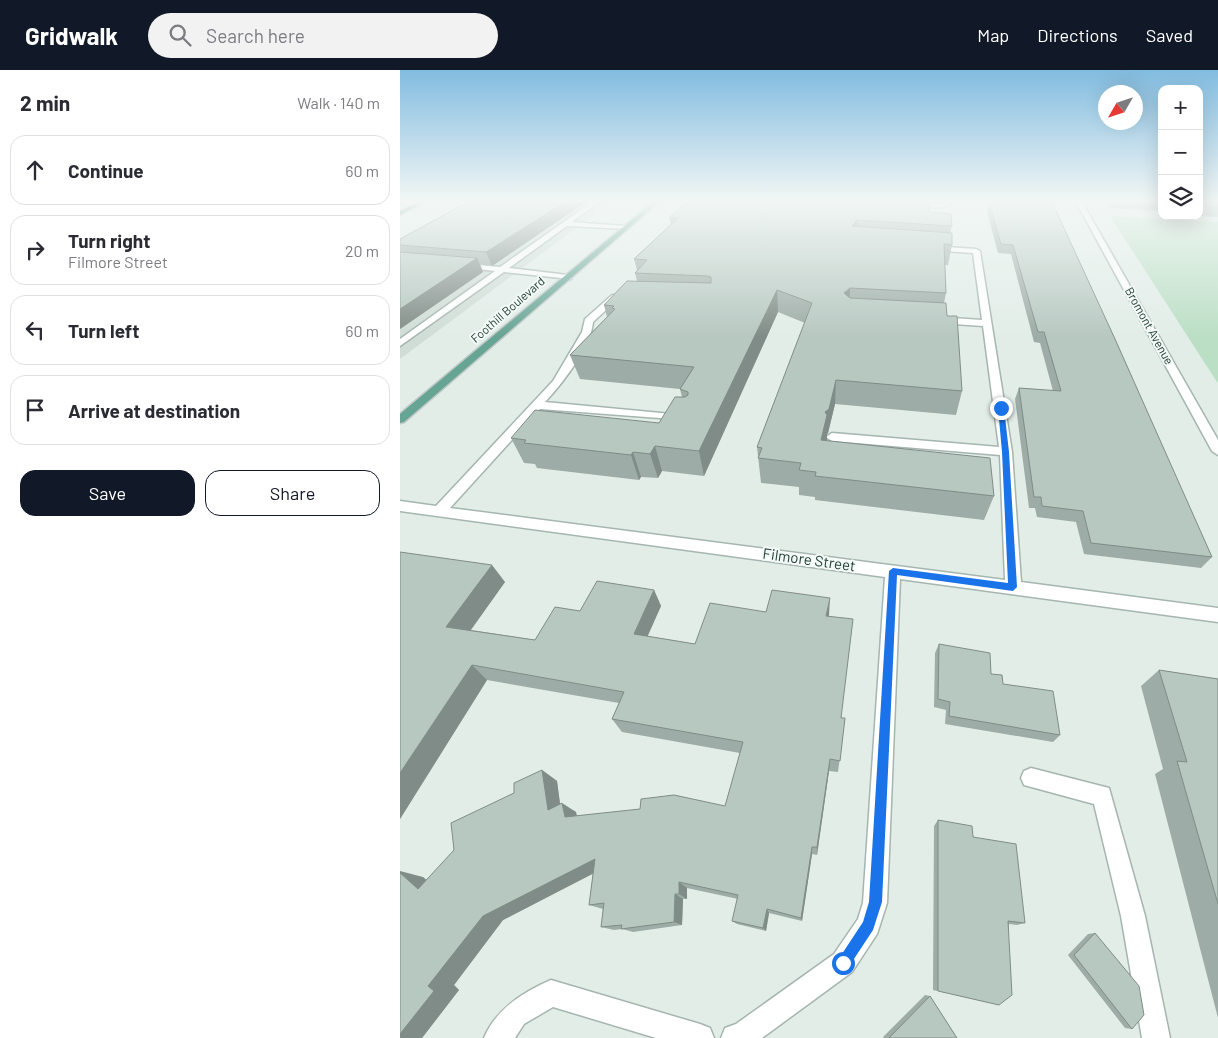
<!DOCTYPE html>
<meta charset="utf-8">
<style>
body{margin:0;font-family:Barlow,sans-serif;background:#f2f2f3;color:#2b2b33}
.controls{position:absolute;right:15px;top:15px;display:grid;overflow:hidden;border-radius:10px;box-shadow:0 5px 20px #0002}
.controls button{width:45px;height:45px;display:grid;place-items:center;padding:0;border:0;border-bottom:1px solid #e1e1e2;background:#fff;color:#2b2b33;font:25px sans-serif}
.compass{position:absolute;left:698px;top:15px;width:45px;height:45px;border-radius:50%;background:#fff;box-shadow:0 5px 20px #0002;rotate:231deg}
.stop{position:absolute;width:15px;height:15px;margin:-11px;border:4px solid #1a73e8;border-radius:50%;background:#fff}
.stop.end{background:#1a73e8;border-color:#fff;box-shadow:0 1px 5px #0008}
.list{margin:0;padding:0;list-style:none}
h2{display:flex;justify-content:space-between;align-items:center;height:65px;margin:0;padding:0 20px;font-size:21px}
h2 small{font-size:16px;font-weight:400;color:#7c7c81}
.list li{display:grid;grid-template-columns:32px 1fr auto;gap:15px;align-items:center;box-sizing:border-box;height:70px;margin:0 10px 10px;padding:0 10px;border:1px solid #e1e1e2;border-radius:15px}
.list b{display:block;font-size:19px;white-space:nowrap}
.list p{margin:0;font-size:16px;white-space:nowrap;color:#7c7c81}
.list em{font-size:16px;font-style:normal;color:#7c7c81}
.actions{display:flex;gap:10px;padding:15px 20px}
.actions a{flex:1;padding:11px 0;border:1px solid #111827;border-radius:15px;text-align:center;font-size:18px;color:#111827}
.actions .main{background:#111827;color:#fff}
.icon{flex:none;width:28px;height:28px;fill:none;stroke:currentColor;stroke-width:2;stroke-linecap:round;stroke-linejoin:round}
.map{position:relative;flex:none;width:818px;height:968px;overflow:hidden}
header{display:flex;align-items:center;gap:30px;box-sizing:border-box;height:70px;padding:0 25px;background:#111827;color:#fff}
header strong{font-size:24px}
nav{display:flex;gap:28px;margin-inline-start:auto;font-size:18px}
.search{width:350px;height:45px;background:#f2f2f3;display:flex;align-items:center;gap:12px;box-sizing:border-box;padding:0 18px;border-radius:28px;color:#7c7c81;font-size:19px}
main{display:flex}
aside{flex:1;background:#fff}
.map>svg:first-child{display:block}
</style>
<header>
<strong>Gridwalk</strong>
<div class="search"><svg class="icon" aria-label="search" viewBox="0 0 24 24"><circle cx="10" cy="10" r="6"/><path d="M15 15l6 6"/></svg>Search here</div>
<nav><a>Map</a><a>Directions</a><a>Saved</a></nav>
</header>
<main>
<aside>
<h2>2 min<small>Walk · 140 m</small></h2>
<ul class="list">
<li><svg class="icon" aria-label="ahead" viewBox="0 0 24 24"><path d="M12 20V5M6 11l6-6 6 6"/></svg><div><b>Continue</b></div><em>60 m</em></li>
<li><svg class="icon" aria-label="right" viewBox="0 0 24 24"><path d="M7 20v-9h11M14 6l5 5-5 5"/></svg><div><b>Turn right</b><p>Filmore Street</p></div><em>20 m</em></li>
<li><svg class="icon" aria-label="left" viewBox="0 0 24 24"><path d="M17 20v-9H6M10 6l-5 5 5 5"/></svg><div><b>Turn left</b></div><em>60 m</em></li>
<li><svg class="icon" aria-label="arrive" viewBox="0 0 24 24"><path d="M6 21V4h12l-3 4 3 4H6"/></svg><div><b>Arrive at destination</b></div></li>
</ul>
<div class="actions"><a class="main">Save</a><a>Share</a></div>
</aside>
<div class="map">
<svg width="818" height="968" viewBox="0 0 818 968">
<rect width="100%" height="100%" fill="#e2ede8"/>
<path fill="#d0ddd7" d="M90 132H211L0 289V181Z"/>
<path fill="#bbdfc5" d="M710 146 818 152V313L817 312Z"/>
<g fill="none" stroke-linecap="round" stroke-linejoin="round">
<g stroke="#a5b5af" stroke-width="3">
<g id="minor">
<path d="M192 132H199L172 152 225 156 227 159 167 156 109 198 168 205H171V209L104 202 0 276V269L95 201 60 197 56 195 57 193 100 197Z"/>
<path d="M466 132 541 134 554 132 542 138Z"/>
<path d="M676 132H682L818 370V385L812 381Z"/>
<path d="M532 176 576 179 580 181 612 382 621 512 818 538V552L500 509 487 833 477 864 452 902 362 968H321L325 958 336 954 434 884 458 849 463 833 485 507 0 441V431L36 436 153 311 182 262 185 249 212 225H223V229L217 230 193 252C191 277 162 314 145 332L282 345 288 348 286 350 140 339 50 438 605 510 600 385 432 371 426 367 432 363 599 377 583 256 538 253 533 250 538 247 582 250 573 183 529 180V176Z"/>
<path d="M631 698 709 718 745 846 770 968H742L721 846 694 734 624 715 621 708 624 701Z"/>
<path d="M151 910 300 954 310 958 314 968H256L153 937 124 954 115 968H84C96 939 123 922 151 910Z"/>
</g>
</g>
<g stroke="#c1c9c7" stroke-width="3">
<path id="major" d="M253 132H259L4 352 0 353V344Z"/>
</g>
<g stroke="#c1c9c7" stroke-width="3">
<path id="highway" d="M19 132H26L0 145V141Z"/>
</g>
<use href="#minor" fill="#fff" fill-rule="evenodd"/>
<use href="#major" fill="#66a494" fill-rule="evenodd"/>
<use href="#highway" fill="#2c6c5f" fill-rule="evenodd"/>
</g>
<g fill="#9daca6">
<path d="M68 132H186L92 196 80 194 83 202 0 259V169Z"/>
<path d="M591 132H652L812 487 801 498 684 484 676 452 637 447 635 438H629L615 329 619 318 653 321 640 273 634 272 611 184 598 183 587 141 589 133H591Z"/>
<path d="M701 132H762V141L710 138 706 132Z"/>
<path d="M799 132H818V147L799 146Z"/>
<path d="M529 142 552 156 550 163 552 175 548 195H545L546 223 544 233 562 321 556 345 435 334 428 363 427 364 426 371 594 426 584 450 415 430V427L399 425V417L361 413 357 377 405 253 378 242 304 406 262 401 258 408 241 407 239 410 137 398 135 394 124 393 111 368 259 353 282 327 280 319 180 309 170 285 207 247 204 235 237 211 235 203 237 200 234 189 271 155 269 148Z"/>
<path d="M0 482 105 512 71 560 135 570 180 541 254 520 261 536 247 566 295 574 366 542 428 546 441 648H445L438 702 429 701 417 785 412 784 402 851 369 843 366 861 337 854 332 851 338 829 287 818V829H283L282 855 233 862 222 859 214 860 201 857 203 839 189 835 193 803 103 850 54 915 59 920 22 968H0L23 807 26 810 114 723 142 700 157 711 160 734 176 742 177 746 325 736 340 683 222 662 212 649 219 633 87 610 0 749Z"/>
<path d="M539 574 591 604 660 665 653 672 545 654 546 640 534 637 535 583Z"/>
<path d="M759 600 818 609V948L755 704 763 699 741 616Z"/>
<path d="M538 750 573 767 625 853 617 855 609 854 599 935 533 920 534 756Z"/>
<path d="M695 863 732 959 725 958 668 885 688 864Z"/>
<path d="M525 925 530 926 557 968H484L483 967Z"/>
</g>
<g fill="#808c87">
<path d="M165 132H186L92 196 86 182Z"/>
<path d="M457 150 456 169 452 156Z"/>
<path d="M77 188 83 202 0 259V239Z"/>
<path d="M450 218 449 240 444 223Z"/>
<path d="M377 220 378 242 304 406 299 381Z"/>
<path d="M436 310 435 334 428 363 427 364V370L421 395V370L425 342Z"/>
<path d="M255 376 262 401 258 408 250 384Z"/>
<path d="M233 382 241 407 239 410 231 385Z"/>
<path d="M92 495 105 512 62 572 46 557Z"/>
<path d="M254 520 261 536 242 579 234 564Z"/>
<path d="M430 528 429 545 426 561V546Z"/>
<path d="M72 595 87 610 0 749V703Z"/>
<path d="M430 689 429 701 417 785V777Z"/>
<path d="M142 700 157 711 162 749 148 740Z"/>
<path d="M162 733 176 742 178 756 165 747Z"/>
<path d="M412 777V784L402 851 401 848Z"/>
<path d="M195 789 208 796 103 850 54 915 59 920 22 968H0V964L28 916 83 846Z"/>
<path d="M0 801 23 807 42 824 18 819 0 803Z"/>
<path d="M279 812 287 818V829L279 824Z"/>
<path d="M275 824 283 829 282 855 274 852Z"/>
<path d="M367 839 369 843 366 861 363 858Z"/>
</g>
<g fill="#b7c8c1" stroke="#808c87">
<path d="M68 132H165L86 182 0 175V169Z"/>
<path d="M286 132H529V142L551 144 552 156 457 150 452 156 552 163V175L544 174 546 223 450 218 444 223 450 228 546 233 547 246H557L562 321 436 310 429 339 425 342 427 345 421 370 590 388 594 426 415 406 416 402 399 400 401 393 358 388 362 378 357 377 412 233 377 220 299 381 255 376 250 384 233 382 231 385 124 373 126 370 111 368 135 340 259 353 275 327H285L288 325V322L280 319 294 297 170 285 215 239 212 238 214 236 204 235 227 211 311 213V207L307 206 235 203 247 190 234 189 278 148H269Z"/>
<path d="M594 132H652L715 269 812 487 691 473 683 441 642 436 641 427H634L619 318 661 321 644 262H638L613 175 601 174 589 133H594Z"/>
<path d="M799 132H818V138L799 137Z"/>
<path d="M0 182 77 188 0 239Z"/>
<path d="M0 482 92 495 46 557 135 570 155 537 180 541 197 511 254 520 234 564 295 574 310 533 366 542 372 520 430 528 426 546 453 549 441 648H445L440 691 430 689 417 777H412L401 848 367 839 363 858 332 851 338 825 279 812V824H275L274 852 221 859 222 855 201 857 204 833 189 835 195 789 83 846 28 916 34 921 0 964V803L18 819 54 780 51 753 114 723V713L142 700 148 740 162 733 165 747 240 739 241 729 274 725 325 736 343 672 212 649 224 622 72 595 0 703Z"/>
<path d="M539 574 590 583 591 604 602 605 603 614 653 621 660 665 549 646 550 632 538 629Z"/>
<path d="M759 600 818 609V834L777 691 787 692Z"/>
<path d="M538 750 572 756 573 767 616 774 625 853 608 851 612 925 599 935 538 921Z"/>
<path d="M695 863 739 916 744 945 732 959 674 885Z"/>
<path d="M530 926 557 968H489Z"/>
</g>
<linearGradient id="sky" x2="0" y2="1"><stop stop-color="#82bce0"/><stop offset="0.49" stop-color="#f2f7f5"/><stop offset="1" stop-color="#f2f7f5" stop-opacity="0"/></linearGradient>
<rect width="818" height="267" fill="url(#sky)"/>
<path fill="#1a73e8" d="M601 336 604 338 609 382 617 517 613 521 497 505 482 832 473 860 448 898 443 900 438 898 436 893 463 852 469 832 489 501 493 498 608 513 602 382 598 338Z"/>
<g text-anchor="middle" stroke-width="4" stroke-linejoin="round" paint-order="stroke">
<g font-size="12" fill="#223f37" stroke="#f3f9f6">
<text transform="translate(108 240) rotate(-41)" y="4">Foothill Boulevard</text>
<text transform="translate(749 256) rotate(61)" y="4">Bromont Avenue</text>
</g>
<g font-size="15" fill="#223f37" stroke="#f3f9f6">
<text transform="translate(409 490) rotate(8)" y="5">Filmore Street</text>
</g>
</g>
</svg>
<div class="controls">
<button>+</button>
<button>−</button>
<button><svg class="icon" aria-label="layers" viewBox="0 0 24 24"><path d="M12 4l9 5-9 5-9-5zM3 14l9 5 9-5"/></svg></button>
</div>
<svg class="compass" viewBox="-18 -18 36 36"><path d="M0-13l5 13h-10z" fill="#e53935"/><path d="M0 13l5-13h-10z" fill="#7c7c81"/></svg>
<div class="stop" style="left:443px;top:893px"></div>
<div class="stop end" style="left:601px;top:338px"></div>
</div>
</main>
